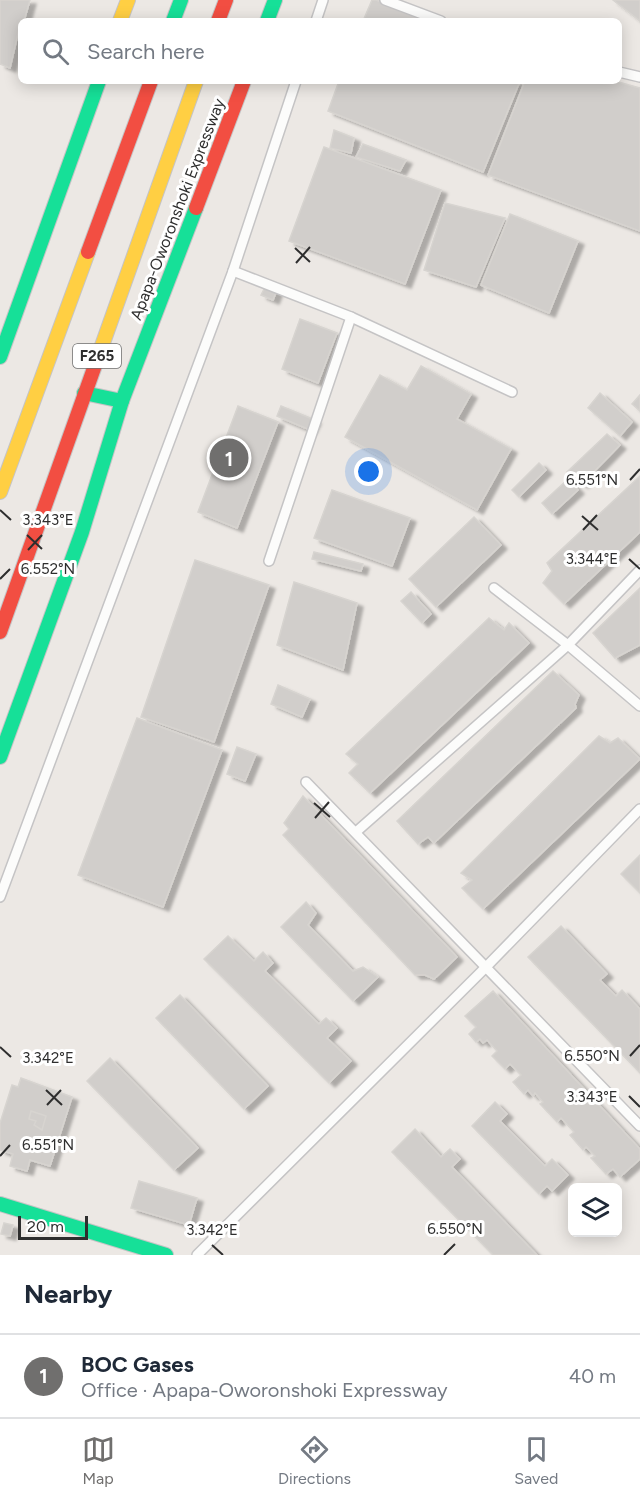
<!DOCTYPE html>
<meta charset="utf-8">
<style>
body{margin:0;font-family:Figtree,sans-serif;background:#f6f6f7;color:#1f2937}
.controls{position:absolute;right:18px;bottom:18px;display:grid;overflow:hidden;border-radius:9px;box-shadow:0 3px 15px #0003}
.controls button{width:54px;height:54px;display:grid;place-items:center;padding:0;border:0;border-bottom:2px solid #e0e1e3;background:#fff;color:#1f2937;font:30px sans-serif}
.scale{position:absolute;left:18px;bottom:15px;width:70px;box-sizing:border-box;padding-left:6px;border:3px solid #2e2e2e;border-top:0;font-size:16px;line-height:21px;white-space:nowrap;color:#2e2e2e;-webkit-text-stroke:4px #fff;paint-order:stroke}
.you{position:absolute;left:369px;top:472px;width:21px;height:21px;margin:-15px;border:4px solid #fff;border-radius:50%;background:#1a73e8;box-shadow:0 0 0 9px #1a73e833}
.badge{display:grid;place-items:center;width:39px;height:39px;border-radius:50%;background:#706f6e;color:#fff;font-size:20px;font-weight:700}
.pin{position:absolute;translate:-50% -50%;border:3px solid #fff;box-shadow:0 2px 6px #0006}
.list{margin:0;padding:0;list-style:none}
h2{display:flex;justify-content:space-between;align-items:center;height:78px;margin:0;padding:0 24px;font-size:26px}
h2 small{font-size:20px;font-weight:400;color:#747a83}
.list li{display:grid;grid-template-columns:39px 1fr auto;gap:18px;align-items:center;box-sizing:border-box;height:84px;padding:0 24px;border-top:2px solid #e0e1e3}
.list b{display:block;font-size:22px;white-space:nowrap}
.list p{margin:0;font-size:20px;white-space:nowrap;color:#747a83}
.list em{font-size:20px;font-style:normal;color:#747a83}
.icon{flex:none;width:33px;height:33px;fill:none;stroke:currentColor;stroke-width:2;stroke-linecap:round;stroke-linejoin:round}
.map{position:relative;flex:none;width:640px;height:1255px;overflow:hidden}
.search{position:absolute;background:#fff;box-shadow:0 3px 15px #0003;left:18px;right:18px;top:18px;height:66px;display:flex;align-items:center;gap:15px;box-sizing:border-box;padding:0 21px;border-radius:9px;color:#747a83;font-size:22px}
.sheet{height:162px;background:#fff}
nav{display:flex;justify-content:space-around;align-items:center;box-sizing:border-box;height:84px;border-top:2px solid #e0e1e3;background:#fff;font-size:16px;color:#747a83}
nav a{display:grid;justify-items:center;gap:3px}
nav .on{color:#706f6e}
.map>svg:first-child{display:block}
</style>
<div class="map">
<svg width="640" height="1255" viewBox="0 0 640 1255">
<defs>
<filter id="shadow"><feDropShadow dx="6" dy="4" stdDeviation="1.5" flood-color="#0004"/></filter>
</defs>
<rect width="100%" height="100%" fill="#ece8e4"/>
<g fill="#d1cecb" stroke="#d7d4d0" stroke-width="1.5" filter="url(#shadow)">
<path d="M0 0H30L24 21H21L10 68 0 64Z"/>
<path d="M372 0H376L429 21H363Z"/>
<path d="M613 0H640V21Z"/>
<path d="M339 81H520L483 172 328 111Z"/>
<path d="M525 81H615L640 88V231L488 175Z"/>
<path d="M334 130 354 138 351 153 330 148Z"/>
<path d="M363 144 406 160 400 171 356 157Z"/>
<path d="M324 147 441 190 405 284 289 241Z"/>
<path d="M445 203 505 218 476 287 424 270Z"/>
<path d="M510 214 578 241 549 313 481 285Z"/>
<path d="M266 285 277 290 273 300 261 295Z"/>
<path d="M300 319 337 333 318 383 282 369Z"/>
<path d="M421 366 471 394 457 419 511 449 477 510 345 437 380 375 407 390Z"/>
<path d="M600 393 632 422 620 436 588 408Z"/>
<path d="M640 395V411L632 404Z"/>
<path d="M238 406 278 422 237 528 198 512Z"/>
<path d="M281 406 315 420 310 430 277 416Z"/>
<path d="M607 434 620 445 582 484 567 472Z"/>
<path d="M539 463 546 470 519 497 512 490Z"/>
<path d="M640 476V532L564 604 543 583 552 571 547 563Z"/>
<path d="M568 479 578 490 552 514 542 503Z"/>
<path d="M332 490 410 518 392 566 314 538Z"/>
<path d="M474 517 501 545 436 607 409 579Z"/>
<path d="M314 552 363 564 361 571 312 559Z"/>
<path d="M195 560 269 585 214 742 141 717Z"/>
<path d="M294 582 357 603 343 670 277 645Z"/>
<path d="M640 588V645L615 658 593 633Z"/>
<path d="M411 592 431 614 422 623 401 601Z"/>
<path d="M489 618 504 630 509 623 529 643 370 793 349 773 358 764 346 754Z"/>
<path d="M553 671 579 695 575 704 576 708 434 843 428 837 418 844 397 821Z"/>
<path d="M278 685 310 699 302 717 271 704Z"/>
<path d="M137 718 222 750 163 907 78 875Z"/>
<path d="M599 736 610 743 618 738 640 759 483 909 462 888 472 880 461 873Z"/>
<path d="M237 747 256 754 245 781 227 774Z"/>
<path d="M303 796 457 957 434 979 425 975H415L283 835 289 829 284 823Z"/>
<path d="M640 855V893L621 874Z"/>
<path d="M306 902 316 913 308 925 353 971 363 967 378 977 353 1001 281 927Z"/>
<path d="M561 926 607 974 600 980 616 996 622 990 640 1009V1073L528 957Z"/>
<path d="M228 936 254 961 263 952 273 963 265 971 319 1024 326 1018 337 1028 327 1038 351 1061 329 1083 204 959Z"/>
<path d="M493 991 640 1149V1159L620 1177 613 1169 606 1174 591 1158 595 1156 586 1147 583 1150 570 1135 574 1132 561 1118 557 1122 540 1104 543 1102 535 1093 533 1096 528 1090 524 1094 513 1082 521 1075 510 1064 505 1069 492 1056 497 1051 487 1040 483 1043 480 1039 476 1042 469 1034 476 1027 465 1016Z"/>
<path d="M180 995 268 1086 244 1109 156 1018Z"/>
<path d="M110 1058 198 1148 174 1170 87 1081Z"/>
<path d="M21 1078 72 1097 50 1166 30 1160 27 1171 10 1166 13 1154 0 1150V1123L12 1085 18 1087Z"/>
<path d="M495 1102 507 1114 500 1121 545 1166 552 1159 568 1175 552 1191 547 1186 539 1194 472 1126Z"/>
<path d="M31 1111 46 1116 42 1130 34 1125 36 1121 29 1119Z"/>
<path d="M415 1129 441 1157 450 1149 460 1159 452 1167 537 1255H493L392 1152Z"/>
<path d="M139 1181 197 1198 189 1225 131 1208Z"/>
<path d="M4 1223 13 1225 10 1236 1 1234Z"/>
</g>
<g fill="none" stroke-linecap="round" stroke-linejoin="round">
<g stroke="#c5c4c5" stroke-width="12">
<g id="lane">
<path d="M385 0 441 21"/>
<path d="M316 21 323 0"/>
<path d="M619 72 640 77"/>
<path d="M233 271 351 317 269 561"/>
<path d="M351 317 512 392"/>
<path d="M494 588 568 645 640 706"/>
<path d="M306 782 640 1126"/>
<path d="M356 832 568 645 640 570"/>
<path d="M0 897 233 271 296 81"/>
<path d="M197 1255 487 966 640 809"/>
</g>
</g>
<g stroke="#c5c4c5" stroke-width="16">
<g id="fast">
<path d="M173 21 181 0"/>
<path d="M267 21 275 0"/>
<path d="M0 357 99 81"/>
<path d="M84 393 122 401"/>
<path d="M0 757 82 532 122 401 196 208"/>
<path d="M0 1204 166 1255"/>
</g>
</g>
<g stroke="#c5c4c5" stroke-width="16">
<g id="slow">
<path d="M120 21 128 0"/>
<path d="M98 357 196 81"/>
<path d="M0 492 88 252"/>
</g>
</g>
<g stroke="#c5c4c5" stroke-width="16">
<g id="jam">
<path d="M218 21 226 0"/>
<path d="M196 208 244 81"/>
<path d="M88 252 151 81"/>
<path d="M0 632 98 357"/>
</g>
</g>
<use href="#lane" stroke="#fcfcfb" stroke-width="9"/>
<use href="#fast" stroke="#16e098" stroke-width="14"/>
<use href="#slow" stroke="#ffcf43" stroke-width="14"/>
<use href="#jam" stroke="#f24e42" stroke-width="14"/>
</g>
<path fill="none" stroke="#2e2e2e" stroke-width="2" d="M295 248 310 262M296 263 310 247M630 480 640 469M0 510 11 520M582 516 598 530M583 530 597 515M27 535 42 549M28 550 42 535M629 559 640 569M0 579 10 569M314 803 330 817M315 818 329 802M0 1047 11 1057M630 1056 640 1045M46 1090 62 1105M629 1096 640 1107M47 1105 61 1090M0 1156 10 1145M212 1245 223 1255M444 1255 455 1244"/>
<g text-anchor="middle" stroke-width="6" stroke-linejoin="round" paint-order="stroke">
<rect fill="#fff" stroke="#6d6d6d" stroke-width="1.5" x="73" y="344" width="48" height="24" rx="4.5"/>
<g font-size="15" font-weight="bold" fill="#2e2e2e">
<text x="97" y="361">F265</text>
</g>
<g font-size="16" fill="#2e2e2e" stroke="#fff">
<text transform="translate(177 209) rotate(-69)" y="6">Apapa-Oworonshoki Expressway</text>
</g>
</g>
<g font-size="15" text-anchor="middle" fill="#2e2e2e" stroke="#fff" stroke-width="6" stroke-linejoin="round" paint-order="stroke">
<text x="592" y="485">6.551°N</text>
<text x="48" y="525">3.343°E</text>
<text x="592" y="564">3.344°E</text>
<text x="48" y="574">6.552°N</text>
<text x="592" y="1061">6.550°N</text>
<text x="48" y="1063">3.342°E</text>
<text x="592" y="1102">3.343°E</text>
<text x="48" y="1150">6.551°N</text>
<text x="455" y="1234">6.550°N</text>
<text x="212" y="1235">3.342°E</text>
</g>
</svg>
<div class="controls">
<button><svg class="icon" aria-label="layers" viewBox="0 0 24 24"><path d="M12 4l9 5-9 5-9-5zM3 14l9 5 9-5"/></svg></button>
</div>
<div class="scale">20 m</div>
<div class="you"></div>
<div class="pin badge" style="left:229px;top:458px">1</div>
<div class="search"><svg class="icon" aria-label="search" viewBox="0 0 24 24"><circle cx="10" cy="10" r="6"/><path d="M15 15l6 6"/></svg>Search here</div>
</div>
<section class="sheet">
<h2>Nearby<small></small></h2>
<ul class="list">
<li><span class="badge">1</span><div><b>BOC Gases</b><p>Office · Apapa-Oworonshoki Expressway</p></div><em>40 m</em></li>
</ul>
</section>
<nav>
<a class="on"><svg class="icon" aria-label="map" viewBox="0 0 24 24"><path d="M3 6l6-2 6 2 6-2v14l-6 2-6-2-6 2zM9 4v14M15 6v14"/></svg>Map</a>
<a><svg class="icon" aria-label="directions" viewBox="0 0 24 24"><path d="M12 3l9 9-9 9-9-9zM9 14v-3h6M13 9l2 2-2 2"/></svg>Directions</a>
<a><svg class="icon" aria-label="saved" viewBox="0 0 24 24"><path d="M7 4h10v16l-5-4-5 4z"/></svg>Saved</a>
</nav>
